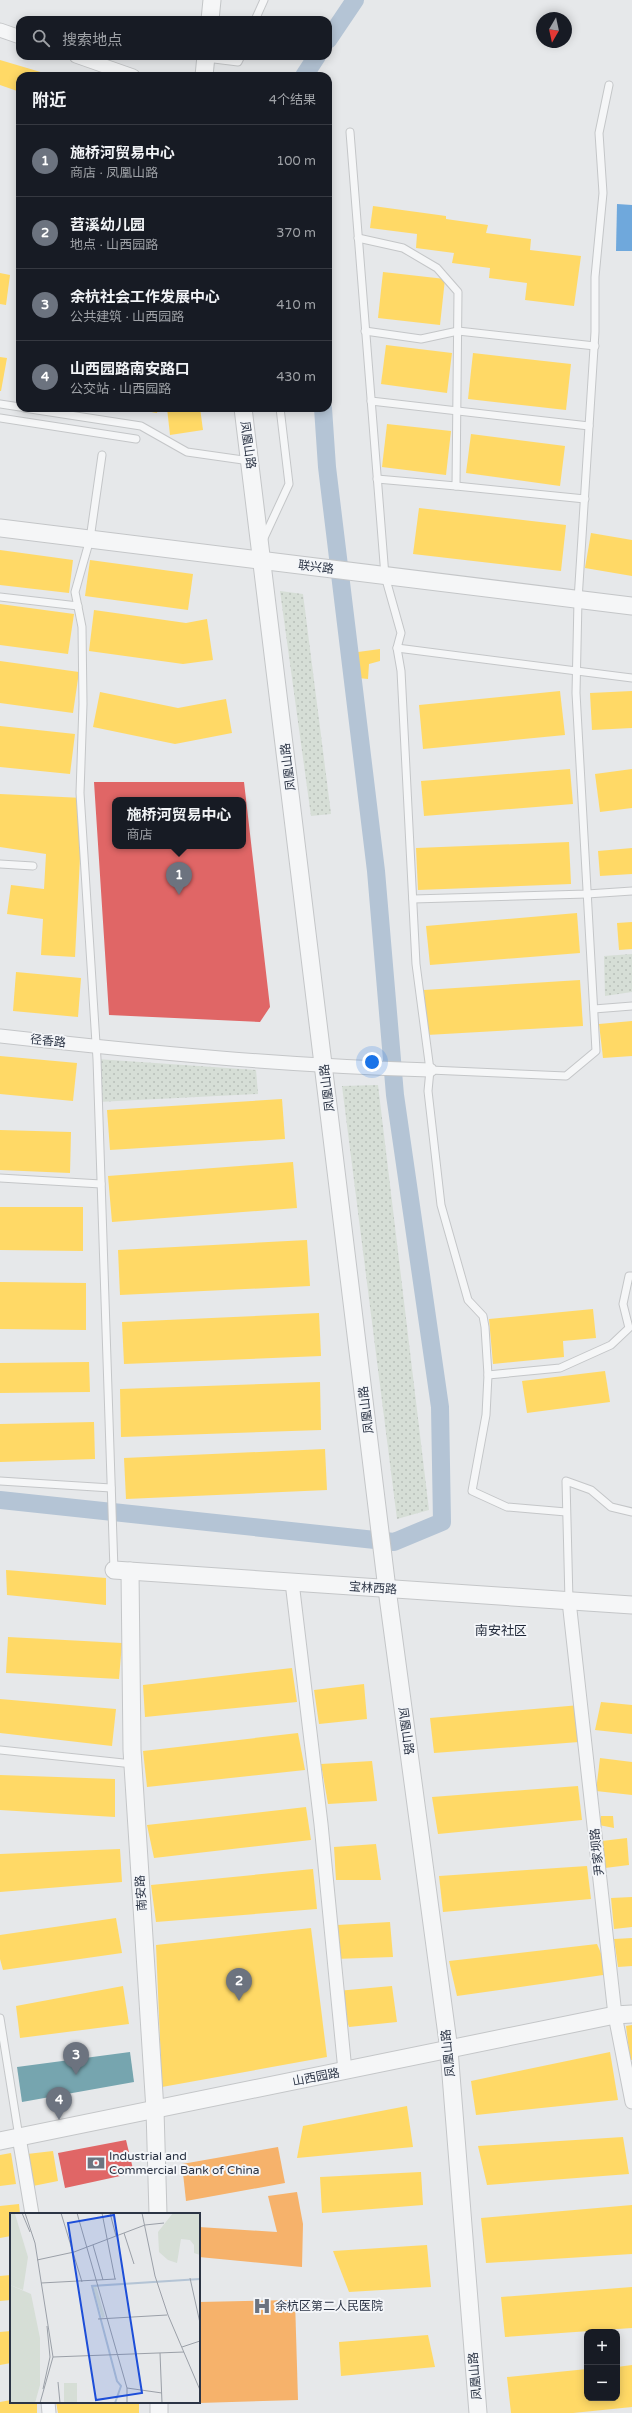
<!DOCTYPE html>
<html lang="zh">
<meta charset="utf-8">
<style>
body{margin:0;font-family:"Varela Round","Noto Sans SC",sans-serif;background:#242831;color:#f1f3f6}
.controls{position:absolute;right:12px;bottom:12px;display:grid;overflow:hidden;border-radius:8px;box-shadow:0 2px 10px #0003}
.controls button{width:36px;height:36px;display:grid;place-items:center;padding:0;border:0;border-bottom:1px solid #363941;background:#171b24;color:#f1f3f6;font:20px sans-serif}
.compass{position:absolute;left:536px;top:12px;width:36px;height:36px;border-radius:50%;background:#171b24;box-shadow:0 2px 10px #0003;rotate:189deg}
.you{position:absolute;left:372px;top:1062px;width:14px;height:14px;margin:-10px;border:3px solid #fff;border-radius:50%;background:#1a73e8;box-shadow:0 0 0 6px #1a73e833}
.badge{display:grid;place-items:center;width:26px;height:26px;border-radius:50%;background:#6c737f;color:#fff;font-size:13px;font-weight:700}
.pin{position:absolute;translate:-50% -33px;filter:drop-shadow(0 1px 2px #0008)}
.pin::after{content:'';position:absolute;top:21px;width:14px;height:12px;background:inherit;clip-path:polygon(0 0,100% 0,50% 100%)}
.popup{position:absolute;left:112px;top:797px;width:134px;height:52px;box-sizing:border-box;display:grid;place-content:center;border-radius:8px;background:#171b24;filter:drop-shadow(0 1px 3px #0005);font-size:13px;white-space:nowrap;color:#9ea1a6}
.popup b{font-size:15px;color:#f1f3f6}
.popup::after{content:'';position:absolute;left:50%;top:100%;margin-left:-8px;border:8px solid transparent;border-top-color:#171b24}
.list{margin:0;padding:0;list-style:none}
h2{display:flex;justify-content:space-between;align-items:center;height:52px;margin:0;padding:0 16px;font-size:17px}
h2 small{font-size:13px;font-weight:400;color:#9ea1a6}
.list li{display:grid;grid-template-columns:26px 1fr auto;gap:12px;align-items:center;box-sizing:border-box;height:72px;padding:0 16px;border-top:1px solid #363941}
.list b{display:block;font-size:15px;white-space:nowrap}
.list p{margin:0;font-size:13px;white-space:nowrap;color:#9ea1a6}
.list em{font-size:13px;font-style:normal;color:#9ea1a6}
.icon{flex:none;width:22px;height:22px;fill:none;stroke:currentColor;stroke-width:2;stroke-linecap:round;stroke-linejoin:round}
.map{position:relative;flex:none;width:632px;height:2413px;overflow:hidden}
.search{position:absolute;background:#171b24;box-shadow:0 2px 10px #0003;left:16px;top:16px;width:316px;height:44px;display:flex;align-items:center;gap:10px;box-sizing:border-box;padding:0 14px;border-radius:12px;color:#9ea1a6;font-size:15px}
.panel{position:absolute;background:#171b24;box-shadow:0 2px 10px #0003;left:16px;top:72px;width:316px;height:340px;border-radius:12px}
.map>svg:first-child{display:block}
</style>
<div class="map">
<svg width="632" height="2413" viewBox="0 0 632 2413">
<defs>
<pattern id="park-dots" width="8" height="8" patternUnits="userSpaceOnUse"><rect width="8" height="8" fill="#d6ded6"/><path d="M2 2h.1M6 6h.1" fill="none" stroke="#b8bfb9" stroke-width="1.8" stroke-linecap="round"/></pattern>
</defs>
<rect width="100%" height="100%" fill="#e6e8ea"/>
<g fill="url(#park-dots)">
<path d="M280 591 303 594 331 814 311 816Z"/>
<path d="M632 954V992L605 996 604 956Z"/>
<path d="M97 1059 256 1070 258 1094 98 1102Z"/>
<path d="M378 1085 429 1510 397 1519 342 1086Z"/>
</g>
<g fill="#ffd966">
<path d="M0 60 54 76H20V92L0 85Z"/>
<path d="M373 206 446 216V219L488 225 486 233 531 239 530 250 581 256 574 306 525 300 527 283 489 278 490 268 452 263 454 253 416 248 417 234 370 228Z"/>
<path d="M383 272 445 279 440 325 378 318Z"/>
<path d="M0 273 10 275 6 305 0 304Z"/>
<path d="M386 345 452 353 447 393 381 384Z"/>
<path d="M473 353 571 364 566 410 468 399Z"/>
<path d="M0 357 7 358 1 391H0Z"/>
<path d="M129 408H158L157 413Z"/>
<path d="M167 408H200L203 430 170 435Z"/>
<path d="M387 424 451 431 446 475 382 467Z"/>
<path d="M471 434 565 446 560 486 466 473Z"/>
<path d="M419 508 566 525 561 571 413 554Z"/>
<path d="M591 533 632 540V576L585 568Z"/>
<path d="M0 550 73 560 69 593 0 585Z"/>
<path d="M90 560 193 574 188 610 85 596Z"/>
<path d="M0 604 74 614 68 654 0 645Z"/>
<path d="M94 610 186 623 207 619 213 660 183 664 89 651Z"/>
<path d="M380 649V661L369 664 368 679 358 678V652Z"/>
<path d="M0 661 79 672 73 713 0 703Z"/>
<path d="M560 691 565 735 423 749 419 705Z"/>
<path d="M632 691V728L592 730 590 693Z"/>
<path d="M100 692 178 708 226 699 232 733 175 744 93 727Z"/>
<path d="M0 726 75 734 70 774 0 767Z"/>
<path d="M570 769 573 804 424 816 421 781Z"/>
<path d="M632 769V808L600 812 595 774Z"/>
<path d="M0 794 83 798 75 957 41 955 43 919 7 914 11 885 44 889 46 854 0 847Z"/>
<path d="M569 842 571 884 418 890 416 848Z"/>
<path d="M632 848V874L600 876 598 851Z"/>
<path d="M577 913 580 953 430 965 426 926Z"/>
<path d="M632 922V949L619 950 617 923Z"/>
<path d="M16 972 81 978 78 1017 13 1011Z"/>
<path d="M580 980 583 1026 427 1035 424 990Z"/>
<path d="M632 1021V1056L603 1058 599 1024Z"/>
<path d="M0 1056 77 1063 73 1101 0 1094Z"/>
<path d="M282 1099 285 1139 110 1150 107 1110Z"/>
<path d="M0 1130 71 1132 70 1173 0 1170Z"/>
<path d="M293 1162 297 1208 112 1222 108 1176Z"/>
<path d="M0 1207H83V1251L0 1250Z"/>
<path d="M307 1240 310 1286 120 1295 118 1250Z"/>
<path d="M0 1282 86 1283V1330L0 1329Z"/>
<path d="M593 1309 596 1338 563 1341 564 1357 493 1364 489 1319Z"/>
<path d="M319 1313 321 1356 124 1364 122 1322Z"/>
<path d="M89 1362 90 1392 0 1393V1363Z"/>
<path d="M605 1371 610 1402 527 1413 522 1381Z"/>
<path d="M320 1382 321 1430 121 1437 120 1389Z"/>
<path d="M94 1422 95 1459 0 1462V1424Z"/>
<path d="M325 1449 327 1490 126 1499 124 1458Z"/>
<path d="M6 1570 106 1578V1605L7 1595Z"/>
<path d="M8 1637 122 1643 119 1679 6 1673Z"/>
<path d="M292 1668 297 1702 145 1717 143 1685Z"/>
<path d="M364 1684 367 1719 319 1724 314 1690Z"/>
<path d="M0 1699 116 1709 112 1746 0 1733Z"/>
<path d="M601 1702 632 1705V1734L595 1730Z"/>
<path d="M580 1705 579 1742 434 1753 430 1718Z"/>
<path d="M298 1733 305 1770 147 1787 143 1751Z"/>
<path d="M600 1758 632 1762V1795L596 1791Z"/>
<path d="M372 1761 377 1801 328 1804 321 1764Z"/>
<path d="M0 1775 115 1779V1817L0 1810Z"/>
<path d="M578 1786 582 1820 438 1834 432 1797Z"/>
<path d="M306 1807 311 1840 154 1858 147 1825Z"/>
<path d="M601 1816H613L614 1828 599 1825Z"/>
<path d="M627 1838 629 1865 605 1868 602 1841Z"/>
<path d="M376 1844 381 1880H336L334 1847Z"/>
<path d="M120 1849 122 1882 0 1892V1854Z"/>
<path d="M587 1866 591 1899 443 1912 439 1876Z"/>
<path d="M313 1869 317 1909 156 1922 151 1885Z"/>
<path d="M632 1897V1927L614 1929 611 1898Z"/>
<path d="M116 1918 122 1953 3 1970 0 1959V1935Z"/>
<path d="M390 1922 393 1957 334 1959 337 1925Z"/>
<path d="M311 1928 327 2057 162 2087 156 1945Z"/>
<path d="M632 1938V1966L618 1967 614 1939Z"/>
<path d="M597 1944 610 1974 457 1996 449 1961Z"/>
<path d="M123 1986 129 2024 20 2038 16 2006Z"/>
<path d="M392 1986 397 2022 349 2027 337 1991Z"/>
<path d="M632 2025V2060H630L626 2026Z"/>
<path d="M610 2052 618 2100 476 2115 471 2081Z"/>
<path d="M407 2106 413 2147 297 2158 303 2126Z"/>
<path d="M623 2137 629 2174 487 2185 478 2146Z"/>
<path d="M53 2151 58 2181 33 2186 27 2154Z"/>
<path d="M11 2153 16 2184 0 2186V2155Z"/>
<path d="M421 2172 423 2205 322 2213 320 2177Z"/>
<path d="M19 2204 20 2214H11V2236L0 2238V2206Z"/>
<path d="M632 2205V2254L486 2263 481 2218Z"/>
<path d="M427 2245 431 2287 349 2292 333 2251Z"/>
<path d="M11 2275V2300L0 2301V2276Z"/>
<path d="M632 2287V2328L505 2337 501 2297Z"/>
<path d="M11 2331V2363L0 2365V2332Z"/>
<path d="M428 2335 435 2367 341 2376 339 2342Z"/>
<path d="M632 2365V2407L573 2413H511L507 2377 587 2369V2398H617V2367Z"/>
<path d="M11 2400V2402H37V2413H0V2402Z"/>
<path d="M56 2402H139V2413H58Z"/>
</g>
<g fill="#e06666" fill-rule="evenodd">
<path d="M94 782H244L270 1007 260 1022 109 1015ZM115 800H243V846H115Z"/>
<path d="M126 2140 134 2173 65 2188 58 2153Z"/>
</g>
<path fill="#6fa8dc" d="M617 204 632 205V251H616Z"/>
<g fill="#f6b26b">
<path d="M278 2147 285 2183 186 2201 182 2164Z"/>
<path d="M297 2192 303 2224 302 2267 199 2257V2227L277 2232 268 2196Z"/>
<path d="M295 2300 298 2400 199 2403V2302Z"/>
</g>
<path fill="#76a5af" d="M130 2052 134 2082 22 2102 17 2067Z"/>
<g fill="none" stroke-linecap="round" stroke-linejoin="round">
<g stroke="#b4c4d5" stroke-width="18">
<path d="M328 40 355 0"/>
<path d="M304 76 317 56"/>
<path d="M0 1500 394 1542 442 1522 440 1407 395 1095 376 871 327 467 323 408"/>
</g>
<g stroke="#c4c6c8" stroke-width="9">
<g id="service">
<path d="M255 20 264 0"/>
<path d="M206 58 238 62 241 56"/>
<path d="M350 132 385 576 401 633 397 648 401 671 416 964 430 1070 428 1091 441 1205 468 1300 483 1316 485 1327 488 1375 486 1415 472 1491 507 1507 566 1512"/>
<path d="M358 238 403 248 437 268 458 292 456 486 377 479"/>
<path d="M365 331 421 339 458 331 595 346"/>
<path d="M371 401 589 426"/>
<path d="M0 404 20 407"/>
<path d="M24 408 141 426 187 452 250 461"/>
<path d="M0 418 136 439"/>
<path d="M102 455 90 539 75 592 82 627 83 704 80 793 97 1059 114 1570"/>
<path d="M456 486 585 499"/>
<path d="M263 540 289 484 280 408"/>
<path d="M0 597 78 606"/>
<path d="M397 648 632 678"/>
<path d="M0 864 33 866"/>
<path d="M413 899 587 894 632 891"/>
<path d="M594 1009 632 1006"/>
<path d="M430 1070 566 1076 596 1051 576 693 578 600 595 332V277L603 193 599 133 609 85"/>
<path d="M0 1178 101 1184"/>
<path d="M488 1375 560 1368 611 1345 629 1328 623 1304 629 1276H632"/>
<path d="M0 1481 111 1488"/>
<path d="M569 1601 566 1481 591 1490 611 1507 632 1512"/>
<path d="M0 1750 133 1764"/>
<path d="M0 2018 19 2137"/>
</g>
</g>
<g stroke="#c4c6c8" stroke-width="15">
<g id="minor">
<path d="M0 30 20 37"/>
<path d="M76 56 133 76"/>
<path d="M0 1036C143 1052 286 1066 430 1070"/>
<path d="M292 1582 321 1824 345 2071"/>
<path d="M569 1601 615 2015 632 2102"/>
<path d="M19 2137 32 2214"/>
<path d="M48 2402 49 2413"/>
</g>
</g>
<g stroke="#c4c6c8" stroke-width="19">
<g id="tertiary">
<path d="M210 20 212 0"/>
<path d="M204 76 206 56"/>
<path d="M243 408 387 1589 449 2050 478 2413"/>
<path d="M0 528 632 606"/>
<path d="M114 1570 632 1605"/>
<path d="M130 1571 132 1750 155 2110 158 2214"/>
<path d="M0 2141 615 2015 632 2014"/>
<path d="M159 2413V2402"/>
</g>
</g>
<use href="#service" stroke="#f5f6f7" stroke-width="7"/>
<use href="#minor" stroke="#f5f6f7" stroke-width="13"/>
<use href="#tertiary" stroke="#f5f6f7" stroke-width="17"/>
</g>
<defs>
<g id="bank-bare" transform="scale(1.38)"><path d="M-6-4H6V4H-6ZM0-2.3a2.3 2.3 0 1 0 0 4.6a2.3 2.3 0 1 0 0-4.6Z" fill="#6c737f" stroke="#f4f6f9" stroke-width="2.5" paint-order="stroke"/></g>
<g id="hospital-bare" transform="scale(1.38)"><path d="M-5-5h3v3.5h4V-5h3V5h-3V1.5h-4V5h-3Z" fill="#6c737f" stroke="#f4f6f9" stroke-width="2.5" paint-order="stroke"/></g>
</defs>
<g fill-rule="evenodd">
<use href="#bank-bare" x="96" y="2163"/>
<use href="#hospital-bare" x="262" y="2306"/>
</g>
<g text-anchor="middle" stroke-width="4" stroke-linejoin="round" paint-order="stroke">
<g font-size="12" fill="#2b3445" stroke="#f4f6f9">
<text transform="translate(248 445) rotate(82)" y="4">凤凰山路</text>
<text transform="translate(316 567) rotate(7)" y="4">联兴路</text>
<text transform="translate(288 767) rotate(-97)" y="4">凤凰山路</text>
<text transform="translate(48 1041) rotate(6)" y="4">径香路</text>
<text transform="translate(327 1088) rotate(-97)" y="4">凤凰山路</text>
<text transform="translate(366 1410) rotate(-97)" y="4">凤凰山路</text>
<text transform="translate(373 1588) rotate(4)" y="4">宝林西路</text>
<text transform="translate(406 1731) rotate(82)" y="4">凤凰山路</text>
<text transform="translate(597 1852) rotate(-96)" y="4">尹家坝路</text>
<text transform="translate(141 1893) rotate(-94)" y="4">南安路</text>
<text transform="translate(448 2053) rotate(-96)" y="4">凤凰山路</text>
<text transform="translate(316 2077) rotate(-11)" y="4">山西园路</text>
<text transform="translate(475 2376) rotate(-95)" y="4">凤凰山路</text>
</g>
<g font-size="12" fill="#2b3445" stroke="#f4f6f9" text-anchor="start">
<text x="109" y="2160">Industrial and<tspan x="109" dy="14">Commercial Bank of China</tspan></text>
<text x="275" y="2310">余杭区第二人民医院</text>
</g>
<g font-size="13" fill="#1d2536" stroke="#f4f6f9">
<text x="501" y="1635">南安社区</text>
</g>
</g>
<g transform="translate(10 2213)">
<rect width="190" height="190" fill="#e6e8ea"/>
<path d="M54 170H67V190H54Z" fill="#d6ded6"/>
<path d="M163 0H190V42L184 40V32L180 27 171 26 167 50 158 47 149 39 148 19ZM0 72 21 81 30 125V172L25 190H0Z" fill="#d6ded6"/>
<path d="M0 0 5 1 18 44 13 77 0 72ZM86 73 95 104 92 105 83 74Z" fill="#d6ded6"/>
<path fill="none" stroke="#b4c4d5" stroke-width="2" d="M105 190 111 173 107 168 82 73 190 66"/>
<path fill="none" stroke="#9ba0a8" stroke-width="1" d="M12 0 20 19M15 0 25 30 43 144 30 190M51 0 72 69M67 0 117 175V190M92 0 105 66M100 0 106 23M132 0 145 63 158 102 190 177M114 20 124 51M83 32 93 67M27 47 64 39 135 12 154 10M180 65 190 110M31 70 106 66M88 106 157 102M172 134 190 128M150 140 152 190M43 144 174 139M48 169 50 190M117 175 152 180M33 176 40 144 37 113"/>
<path fill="#1d4ed8" fill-opacity="0.15" stroke="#1d4ed8" stroke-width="2" d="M104 2 132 180 86 187 58 10Z"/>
<rect width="190" height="190" fill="none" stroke="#2b3445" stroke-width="2"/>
</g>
</svg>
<div class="controls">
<button>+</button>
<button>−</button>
</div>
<svg class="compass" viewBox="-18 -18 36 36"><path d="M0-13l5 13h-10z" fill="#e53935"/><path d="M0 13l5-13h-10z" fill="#9ea1a6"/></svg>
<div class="you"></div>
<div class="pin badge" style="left:179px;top:895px">1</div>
<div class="popup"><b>施桥河贸易中心</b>商店</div>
<div class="pin badge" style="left:239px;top:2001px">2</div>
<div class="pin badge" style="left:76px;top:2075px">3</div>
<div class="pin badge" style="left:59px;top:2120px">4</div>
<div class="search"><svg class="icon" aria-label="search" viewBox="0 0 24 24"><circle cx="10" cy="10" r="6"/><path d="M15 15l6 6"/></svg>搜索地点</div>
<section class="panel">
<h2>附近<small>4个结果</small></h2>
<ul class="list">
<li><span class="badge">1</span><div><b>施桥河贸易中心</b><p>商店 · 凤凰山路</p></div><em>100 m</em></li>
<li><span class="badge">2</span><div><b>苕溪幼儿园</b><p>地点 · 山西园路</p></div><em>370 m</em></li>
<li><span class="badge">3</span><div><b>余杭社会工作发展中心</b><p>公共建筑 · 山西园路</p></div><em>410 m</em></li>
<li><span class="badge">4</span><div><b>山西园路南安路口</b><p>公交站 · 山西园路</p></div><em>430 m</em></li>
</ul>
</section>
</div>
